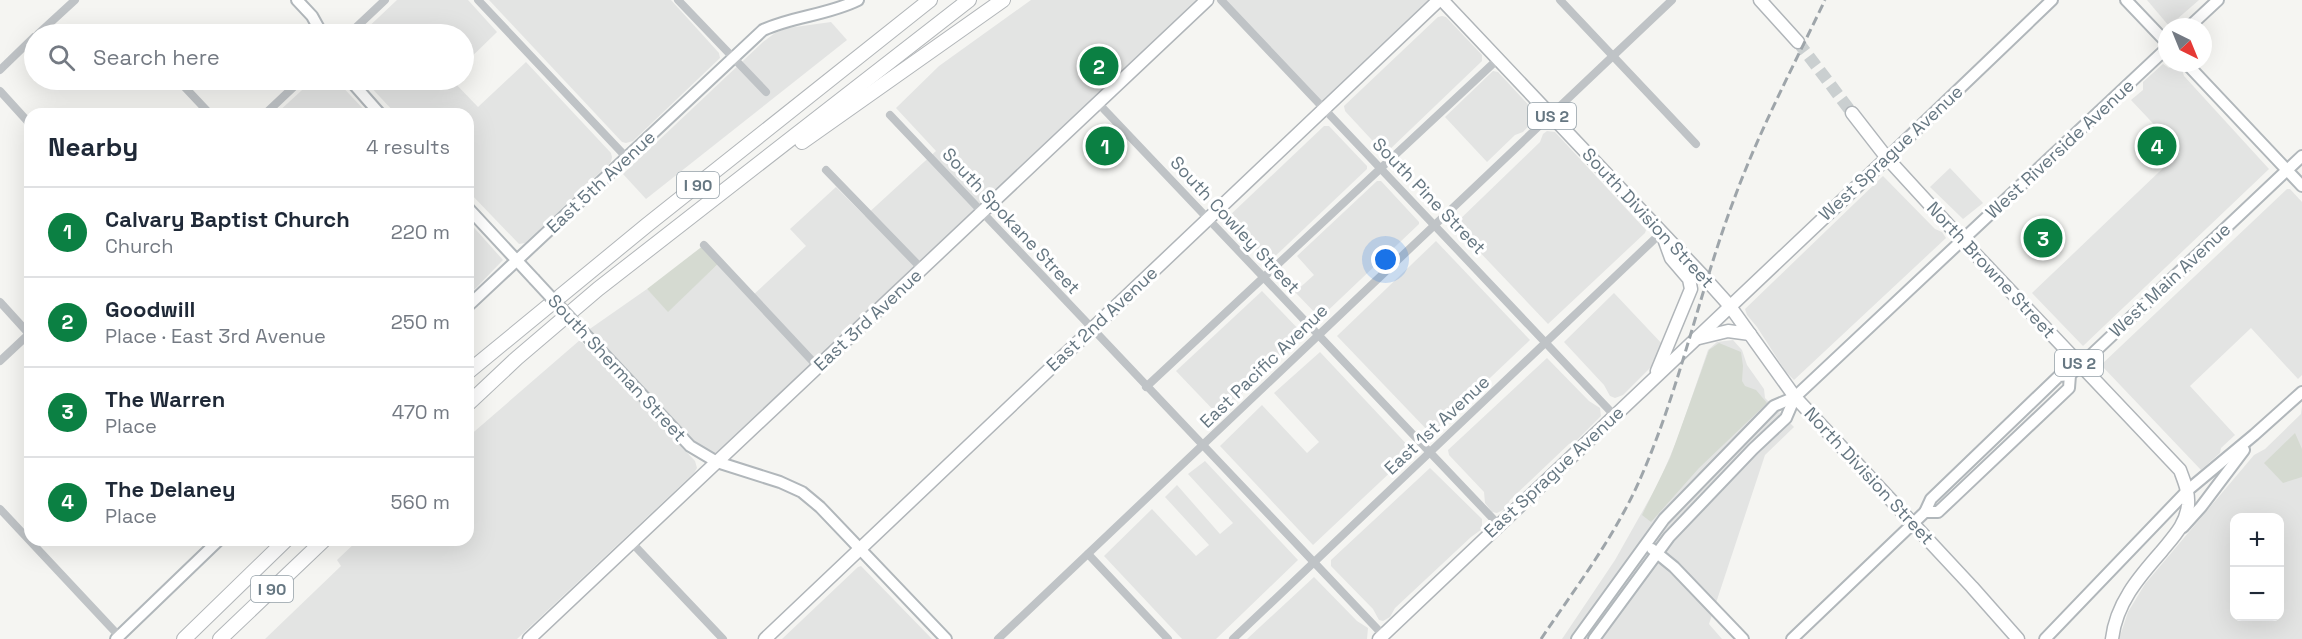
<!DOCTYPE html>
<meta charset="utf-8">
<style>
body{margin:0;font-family:"Space Grotesk",sans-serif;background:#f6f6f7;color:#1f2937}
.controls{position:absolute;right:18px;bottom:18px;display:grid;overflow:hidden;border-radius:12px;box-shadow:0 6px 24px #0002}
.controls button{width:54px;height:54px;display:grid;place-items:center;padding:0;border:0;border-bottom:2px solid #e0e1e3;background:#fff;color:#1f2937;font:30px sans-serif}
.compass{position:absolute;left:2158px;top:18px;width:54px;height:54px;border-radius:50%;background:#fff;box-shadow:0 6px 24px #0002;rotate:137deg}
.you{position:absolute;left:1386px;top:260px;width:21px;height:21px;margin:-15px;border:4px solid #fff;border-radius:50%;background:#1a73e8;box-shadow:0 0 0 9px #1a73e833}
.badge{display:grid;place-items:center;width:39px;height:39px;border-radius:50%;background:#0b8043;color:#fff;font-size:20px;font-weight:700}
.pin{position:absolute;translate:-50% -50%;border:3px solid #fff;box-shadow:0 2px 6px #0006}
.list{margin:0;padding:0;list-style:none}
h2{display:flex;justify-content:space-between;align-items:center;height:78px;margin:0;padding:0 24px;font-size:26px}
h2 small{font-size:20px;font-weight:400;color:#747a83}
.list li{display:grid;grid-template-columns:39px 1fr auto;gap:18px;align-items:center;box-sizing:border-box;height:90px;padding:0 24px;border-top:2px solid #e0e1e3}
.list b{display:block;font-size:22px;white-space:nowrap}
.list p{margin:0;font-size:20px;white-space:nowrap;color:#747a83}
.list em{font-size:20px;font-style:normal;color:#747a83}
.icon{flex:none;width:33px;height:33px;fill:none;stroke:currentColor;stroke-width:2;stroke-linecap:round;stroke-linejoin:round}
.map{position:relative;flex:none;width:2302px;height:639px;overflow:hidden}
.search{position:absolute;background:#fff;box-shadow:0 6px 24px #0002;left:24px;top:24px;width:450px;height:66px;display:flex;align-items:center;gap:15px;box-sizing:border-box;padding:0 21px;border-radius:33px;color:#747a83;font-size:22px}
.panel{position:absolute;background:#fff;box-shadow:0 6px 24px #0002;left:24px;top:108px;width:450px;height:438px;border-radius:18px}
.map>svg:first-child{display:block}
</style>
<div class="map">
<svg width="2302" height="639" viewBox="0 0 2302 639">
<rect width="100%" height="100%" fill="#f5f5f2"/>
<g fill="#e3e4e3" fill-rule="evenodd">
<path d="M397 0H468L497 32 464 64V34H361Z"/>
<path d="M489 0H671L719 53 720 58 633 141 626 143 622 142Z"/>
<path d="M1031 0H1207L717 462 690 446 584 333 647 289 668 311 720 262 752 296 806 246 790 229 836 187 865 216 936 151 896 108 939 66Z"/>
<path d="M1221 0H1439L1324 109Z"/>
<path d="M2147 0H2199L2169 26Z"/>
<path d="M1442 16 1446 17 1482 55V61L1387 152H1383L1345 111 1344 106 1438 17Z"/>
<path d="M831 22 847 40 646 199 623 174 763 42 775 33 788 28Z"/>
<path d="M526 62 611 153 612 157 611 162 525 243 519 244 468 191V114H396L364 80H452L478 107Z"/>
<path d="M2174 63H2180L2184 76 2269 169 2083 346 2032 293 2180 152 2131 100 2143 90V82L2163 64 2169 68Z"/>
<path d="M1493 71 1498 72 1535 112 1536 118 1523 132 1515 135 1487 162 1445 117Z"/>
<path d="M313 80H336L368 114H276Z"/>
<path d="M1324 126H1329L1367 166V169L1268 263 1228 221V217Z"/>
<path d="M1547 131 1555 132 1646 230 1645 233 1548 324 1454 225 1540 142 1543 134Z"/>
<path d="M1950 168 1983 203 1963 219 1930 187Z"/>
<path d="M1883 176 1935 229 1942 232 1946 238 1794 380 1786 372 1757 327 1747 315 1745 309Z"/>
<path d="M1377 181H1381L1419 222V224L1320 318 1295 292 1314 275 1297 256Z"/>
<path d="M2287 189H2290L2302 202V375L2298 379 2251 328 2190 386 2235 435 2221 448 2220 453 2201 470 2102 366V364Z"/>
<path d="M468 221 503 260 468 296Z"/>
<path d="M1436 241 1530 340 1431 434 1337 336Z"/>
<path d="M1262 291 1303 334 1219 416 1176 371Z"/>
<path d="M1614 293 1664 346 1662 356 1623 395 1615 398 1610 396 1604 385 1564 342Z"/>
<path d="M580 340 695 461 697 468 694 473 517 639H265L341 566 337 560 358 540H468V437Z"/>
<path d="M1733 340 1742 350 1747 365 1764 389 1765 398 1794 427 1765 455 1709 624 1722 639H1562L1615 560 1659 482 1677 440 1708 350 1717 342Z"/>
<path d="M1320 352 1413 451 1313 545 1220 446 1262 405 1307 453 1319 442 1274 393Z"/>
<path d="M1547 358 1589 401 1600 408 1601 416 1577 440 1569 444 1510 500 1505 509 1497 513 1492 512 1485 503 1484 492 1449 455 1448 450Z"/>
<path d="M2302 406V639H2119L2128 612 2145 584 2254 455 2265 449 2301 414ZM2234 518H2280V616H2234Z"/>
<path d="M1205 461 1298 560 1216 639H1182L1104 556 1152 509 1196 556 1209 545 1165 497 1177 485 1220 534 1233 523 1188 474Z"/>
<path d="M1430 468 1482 519V529L1471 537 1395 608 1390 617 1383 621 1379 620 1373 609 1331 566V560Z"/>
<path d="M861 566 932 639H782L858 567Z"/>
<path d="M1314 577 1357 621 1368 628 1367 639H1247Z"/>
</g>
<g fill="#d5dad1">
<path d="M704 245 720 262 668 312 647 289Z"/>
<path d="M1719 343 1741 352 1743 366 1742 381 1745 386 1756 390 1767 403 1699 468 1651 522 1642 515 1670 458 1709 350Z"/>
<path d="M2295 433 2302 449V477L2283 483 2264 463Z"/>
</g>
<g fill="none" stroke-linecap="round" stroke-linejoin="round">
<path stroke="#cacfd0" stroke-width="12" stroke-dasharray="12 6" stroke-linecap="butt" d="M1798 42 1852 113"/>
<g stroke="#b1b7bb" stroke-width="14">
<g id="secondary">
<path d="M297 0 312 16 322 34"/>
<path d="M2126 0 2167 43"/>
<path d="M2189 27 2218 0"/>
<path d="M2186 63 2302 186"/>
<path d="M350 80 380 114"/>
<path d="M1887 158 2052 0"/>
<path d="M468 208 534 279"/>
<path d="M468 306 763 30C794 16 828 15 858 0"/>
<path d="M584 333 690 446 717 462 780 482 802 492 820 507 946 639"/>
<path d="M1925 512H1938L1956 495 2069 388 2070 375 2302 156"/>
<path d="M2183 527 2201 507 2244 450"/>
<path d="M1652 549 1674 567 1743 639"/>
<path d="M116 639 219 540"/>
<path d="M1577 639 1664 519 1774 406 1795 397 2167 48"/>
<path d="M1594 639 1669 537 1753 449 1786 418 1795 397"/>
<path d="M1792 639 1925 512 1931 499 2059 376 2070 375"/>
<path d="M2045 639 2188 490 2254 435 2302 392"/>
</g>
</g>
<g stroke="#b0b5b9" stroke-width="15">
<g id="primary">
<path d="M1442 0 1703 276 1729 305 1795 397 1972 587 2018 639"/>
<path d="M1760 0 1798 42"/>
<path d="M1852 113 1887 158 1963 241 2180 470C2184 481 2189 492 2188 505 2186 525 2173 537 2161 552 2138 578 2116 604 2112 639"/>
<path d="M1699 338 1728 331 1750 334"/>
<path d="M1657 371 1691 289 1689 279 1671 258 1663 236"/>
<path d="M529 639 1207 0"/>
<path d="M765 639 1439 0"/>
<path d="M1379 639 1887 158"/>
</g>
</g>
<g stroke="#b2b6b9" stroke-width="16">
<g id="highway">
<path d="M802 142 1003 0"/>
<path d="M468 372 647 225 930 0"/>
<path d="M468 404 517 358 598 289 969 0"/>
<path d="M184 639 286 540"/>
<path d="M220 639 324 540"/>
</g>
</g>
<g stroke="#bfc3c6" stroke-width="8">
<path d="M478 0 627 158"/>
<path d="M678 0 766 92"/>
<path d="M1221 0 1614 415"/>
<path d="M1560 0 1696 144"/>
<path d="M38 34 75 0"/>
<path d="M349 34 385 0"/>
<path d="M0 70 34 37"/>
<path d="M178 80 210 114"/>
<path d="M0 91 30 124"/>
<path d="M1098 103 1498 524"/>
<path d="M265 114 301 80"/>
<path d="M890 115 1383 635"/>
<path d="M826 170 922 269"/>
<path d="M704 245 818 367"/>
<path d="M0 302 30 335"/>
<path d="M0 361 30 333"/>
<path d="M1146 387 1498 59"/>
<path d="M0 509 119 636"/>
<path d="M632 543 723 639"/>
<path d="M1088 554 1168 639"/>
<path d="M998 639 1672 0"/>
<path d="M1233 639 1662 232"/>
</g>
<use href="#secondary" stroke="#fff" stroke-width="10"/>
<use href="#primary" stroke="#fff" stroke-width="12"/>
<use href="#highway" stroke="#fff" stroke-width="14"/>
<path stroke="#9ea5aa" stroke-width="3" stroke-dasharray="9 4.5" stroke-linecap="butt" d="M1541 639C1576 587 1616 535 1641 477 1680 388 1699 293 1733 202 1758 133 1793 67 1825 0"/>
<g stroke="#b1b7bb" stroke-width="14" stroke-linecap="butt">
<path id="secondary-bridge" d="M534 279 584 333"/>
</g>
<use href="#secondary-bridge" stroke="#fff" stroke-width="10"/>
</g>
<g text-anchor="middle" stroke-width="6" stroke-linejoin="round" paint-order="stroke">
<g fill="#fff" stroke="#94a0a8" stroke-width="1.5">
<rect x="1528" y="103" width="48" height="26" rx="4.5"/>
<rect x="677" y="172" width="42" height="26" rx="4.5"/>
<rect x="2055" y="350" width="48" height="26" rx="4.5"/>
<rect x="251" y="576" width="42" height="26" rx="4.5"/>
</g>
<g font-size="16" font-weight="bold" fill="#667782">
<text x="1552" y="122">US 2</text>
<text x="698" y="191">I 90</text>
<text x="2079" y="369">US 2</text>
<text x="272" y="595">I 90</text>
</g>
<g font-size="18" fill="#667782" stroke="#fff">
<text transform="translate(2060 149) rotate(-43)" y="6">West Riverside Avenue</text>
<text transform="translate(1891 153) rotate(-43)" y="6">West Sprague Avenue</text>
<text transform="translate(601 182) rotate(-43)" y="6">East 5th Avenue</text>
<text transform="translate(1429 196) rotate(46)" y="6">South Pine Street</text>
<text transform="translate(1648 218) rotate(47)" y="6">South Division Street</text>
<text transform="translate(1011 221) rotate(47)" y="6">South Spokane Street</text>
<text transform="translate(1235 225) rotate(47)" y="6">South Cowley Street</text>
<text transform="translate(1991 270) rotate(47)" y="6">North Browne Street</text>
<text transform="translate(2170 280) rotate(-43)" y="6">West Main Avenue</text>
<text transform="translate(1102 319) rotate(-43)" y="6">East 2nd Avenue</text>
<text transform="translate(868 320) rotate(-43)" y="6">East 3rd Avenue</text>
<text transform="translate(1264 366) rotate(-44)" y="6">East Pacific Avenue</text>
<text transform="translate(617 368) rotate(47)" y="6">South Sherman Street</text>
<text transform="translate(1437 425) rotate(-43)" y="6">East 1st Avenue</text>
<text transform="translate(1554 472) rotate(-43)" y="6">East Sprague Avenue</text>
<text transform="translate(1869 476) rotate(47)" y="6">North Division Street</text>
</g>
</g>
</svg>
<div class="controls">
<button>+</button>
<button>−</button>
</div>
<svg class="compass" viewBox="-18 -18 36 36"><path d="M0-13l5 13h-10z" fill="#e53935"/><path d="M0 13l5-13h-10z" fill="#747a83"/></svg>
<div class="you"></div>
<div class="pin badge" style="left:1105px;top:146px">1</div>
<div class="pin badge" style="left:1099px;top:66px">2</div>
<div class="pin badge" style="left:2043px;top:238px">3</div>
<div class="pin badge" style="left:2157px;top:146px">4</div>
<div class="search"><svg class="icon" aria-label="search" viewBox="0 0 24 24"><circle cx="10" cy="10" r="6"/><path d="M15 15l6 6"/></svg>Search here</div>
<section class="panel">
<h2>Nearby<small>4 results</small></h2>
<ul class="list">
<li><span class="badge">1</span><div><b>Calvary Baptist Church</b><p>Church</p></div><em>220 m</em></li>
<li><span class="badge">2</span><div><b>Goodwill</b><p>Place · East 3rd Avenue</p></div><em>250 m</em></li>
<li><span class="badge">3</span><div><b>The Warren</b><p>Place</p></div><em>470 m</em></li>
<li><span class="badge">4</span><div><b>The Delaney</b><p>Place</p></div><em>560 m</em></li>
</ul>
</section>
</div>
